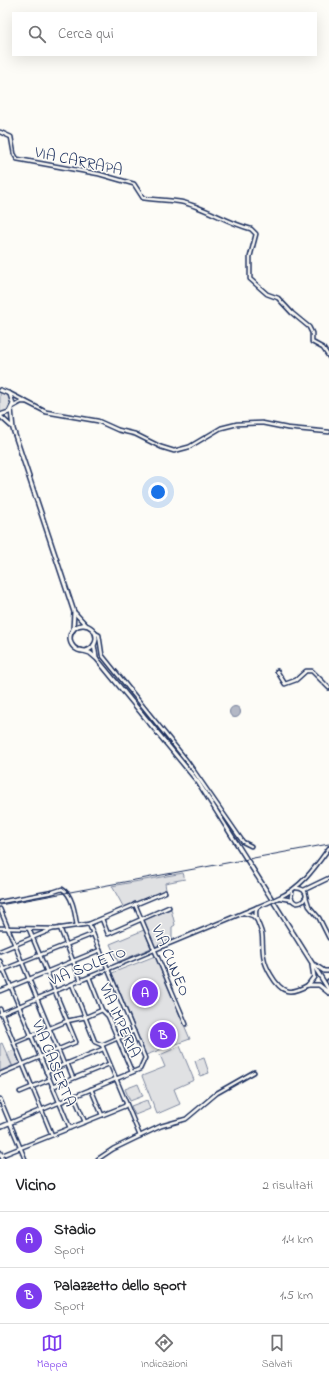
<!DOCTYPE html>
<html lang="it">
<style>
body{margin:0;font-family:"Indie Flower",sans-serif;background:#f6f6f6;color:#202124}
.you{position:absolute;left:158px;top:492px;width:14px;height:14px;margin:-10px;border:3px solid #fff;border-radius:50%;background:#1a73e8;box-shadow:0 0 0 6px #1a73e833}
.badge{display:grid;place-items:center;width:26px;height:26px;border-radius:50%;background:#7c3aed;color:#fff;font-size:13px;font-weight:700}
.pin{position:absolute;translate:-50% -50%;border:2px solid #fff;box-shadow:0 1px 4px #0006}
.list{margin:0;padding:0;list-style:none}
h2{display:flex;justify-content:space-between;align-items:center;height:52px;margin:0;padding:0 16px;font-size:17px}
h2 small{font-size:13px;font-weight:400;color:#757577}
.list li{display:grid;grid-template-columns:26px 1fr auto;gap:12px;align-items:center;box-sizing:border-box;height:56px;padding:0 16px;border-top:1px solid #e0e0e0}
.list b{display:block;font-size:15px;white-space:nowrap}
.list p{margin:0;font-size:13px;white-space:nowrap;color:#757577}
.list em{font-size:13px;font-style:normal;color:#757577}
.icon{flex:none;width:22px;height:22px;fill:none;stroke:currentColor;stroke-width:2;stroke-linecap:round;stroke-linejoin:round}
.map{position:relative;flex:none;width:329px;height:1159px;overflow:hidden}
.search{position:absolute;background:#fff;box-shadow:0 4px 16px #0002;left:12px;right:12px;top:12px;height:44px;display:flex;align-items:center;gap:10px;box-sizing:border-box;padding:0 14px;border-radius:0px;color:#757577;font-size:15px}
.sheet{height:164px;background:#fff}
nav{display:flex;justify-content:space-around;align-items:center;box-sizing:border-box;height:56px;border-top:1px solid #e0e0e0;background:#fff;font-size:11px;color:#757577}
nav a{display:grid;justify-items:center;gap:2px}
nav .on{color:#7c3aed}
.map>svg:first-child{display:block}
</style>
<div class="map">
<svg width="329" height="1159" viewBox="0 0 329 1159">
<rect width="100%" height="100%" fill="#fdfcf7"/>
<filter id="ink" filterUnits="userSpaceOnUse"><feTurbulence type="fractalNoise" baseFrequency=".025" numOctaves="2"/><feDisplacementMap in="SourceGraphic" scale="8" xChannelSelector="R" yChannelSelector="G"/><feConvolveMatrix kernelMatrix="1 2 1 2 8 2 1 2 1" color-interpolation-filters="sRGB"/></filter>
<g filter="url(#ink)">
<g fill="#e0e1e3" stroke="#7e88a0">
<path d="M0 392 8 395 11 403 8 410 0 413Z"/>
<path d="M183 873 185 879 165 883 166 890 124 908 112 886Z"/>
<path d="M171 909 175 925 172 927V939L155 947 144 920Z"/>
<path d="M144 930 151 948 118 962 110 944Z"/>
<path d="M155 956 190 1039 146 1055 112 973Z"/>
<path d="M2 1043 12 1066 0 1071V1044Z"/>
<path d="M180 1046 194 1080 174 1089 180 1104 157 1114 142 1076 165 1067 160 1055Z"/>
<path d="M14 1050 20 1064 13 1067 7 1053Z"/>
<path d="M204 1058 209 1073 200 1076 195 1061Z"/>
<path d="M138 1084 143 1096 130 1101 125 1089Z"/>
<path d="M147 1100 150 1109 135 1115 131 1106Z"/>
</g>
<circle fill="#b3b8c5" stroke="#76819c" cx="235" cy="712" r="5.5"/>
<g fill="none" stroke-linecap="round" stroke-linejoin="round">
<g stroke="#1b2f5e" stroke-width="5.5">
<g id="minor">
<path d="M0 132 11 137 14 154 17 159 99 174 134 184 143 198C155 200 169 200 181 202 205 207 227 223 251 229L256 234 250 257V279L267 294 278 298 292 313 309 327 312 333V342L323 348 329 357"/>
<path d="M9 393 46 412 98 421 118 430 135 434 161 447 174 451 189 447 221 428 237 424 262 423 287 428 329 432"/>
<path d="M12 407 21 402H26"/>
<path d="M95 633 99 635 102 655 187 761 243 842 251 846"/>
<path d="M277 671 285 684 296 680 306 671H312L329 688"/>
<path d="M304 890 329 878"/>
<path d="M292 892 291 897C293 903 298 905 303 901L306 897C306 891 302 888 296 888"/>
<path d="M306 897 309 906 319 918 329 938"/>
<path d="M278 898C301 888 314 869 329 848"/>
<path d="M280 898 292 900"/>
<path d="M0 902 53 892 62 889C73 895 75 914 77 926"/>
<path d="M135 904 186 1024"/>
<path d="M257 907C253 917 260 925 262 934 263 942 262 950 264 958 265 964 268 970 271 975 282 994 290 995 308 985"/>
<path d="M0 909 64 1064"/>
<path d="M244 913 253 916 257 920"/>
<path d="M102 919 108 934 169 907"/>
<path d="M0 928 55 929 89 924 165 892"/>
<path d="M60 928 81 981"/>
<path d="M0 951 53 929"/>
<path d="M0 961 70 1128"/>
<path d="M0 971 93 934"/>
<path d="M89 977 102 1010 108 1016 132 1072"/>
<path d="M72 984 95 1042 102 1045"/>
<path d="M0 991 100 950"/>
<path d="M0 1009 52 1135"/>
<path d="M0 1014 267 903"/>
<path d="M14 1043 67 1021 86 1017 102 1010"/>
<path d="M102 1045 140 1136"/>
<path d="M102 1045 134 1031"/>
<path d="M67 1063 73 1078"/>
<path d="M46 1072 103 1049"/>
<path d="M0 1074 76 1042 29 929"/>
<path d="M52 1087 109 1064"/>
<path d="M91 1089 102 1115"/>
<path d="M20 1092 49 1080"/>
<path d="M74 1096 85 1122"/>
<path d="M0 1099 25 1159"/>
<path d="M0 1127 140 1069 145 1058 89 924"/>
<path d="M0 1152 3 1159"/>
<path d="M0 1156 125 1106 126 1104"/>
<path d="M98 1159 113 1149 140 1136 161 1126 186 1119 217 1093 254 1072"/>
</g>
</g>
<g stroke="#1b2f5e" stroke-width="6">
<g id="major">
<path d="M0 390 10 394 13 404 9 412 0 415"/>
<path d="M11 409 13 429 74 612 73 630"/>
<path d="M0 416 11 426"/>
<path d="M75 613 86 625"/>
<circle cx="83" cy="638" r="13"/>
<path d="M94 645 96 657"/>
<path d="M80 650 90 653 97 659 198 782 329 990"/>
<path d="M315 965 324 971H329"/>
<path d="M329 981V982"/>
<path d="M308 985 314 977 312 965"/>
<path d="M308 985H319L329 993"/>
</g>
</g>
<use href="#minor" stroke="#fdfcf7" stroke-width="2.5"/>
<use href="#major" stroke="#fdfcf7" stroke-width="3"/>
<path stroke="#1b2f5e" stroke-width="1" d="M0 905 329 844"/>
<g stroke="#1b2f5e" stroke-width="5.5" stroke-linecap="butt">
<path id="minor-bridge" d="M267 903 278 898"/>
</g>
<use href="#minor-bridge" stroke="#fdfcf7" stroke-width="2.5"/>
</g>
</g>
<g text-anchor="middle" stroke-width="3" stroke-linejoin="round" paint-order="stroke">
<g font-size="16" fill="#1b2f5e" stroke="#fdfcf7">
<text transform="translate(79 160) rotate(12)" y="6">VIA CARRAPA</text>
<text transform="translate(172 960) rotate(67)" y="6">VIA CUNEO</text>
<text transform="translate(87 965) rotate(-22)" y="6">VIA SOLETO</text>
<text transform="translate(121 1020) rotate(66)" y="6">VIA IMPERIA</text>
<text transform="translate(55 1063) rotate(68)" y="6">VIA CASERTA</text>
</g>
</g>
</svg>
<div class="you"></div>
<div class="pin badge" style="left:145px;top:993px">A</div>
<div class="pin badge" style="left:163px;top:1035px">B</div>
<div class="search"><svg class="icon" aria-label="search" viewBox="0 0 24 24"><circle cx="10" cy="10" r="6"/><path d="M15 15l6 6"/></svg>Cerca qui</div>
</div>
<section class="sheet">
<h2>Vicino<small>2 risultati</small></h2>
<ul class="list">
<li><span class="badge">A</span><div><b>Stadio</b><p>Sport</p></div><em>1.4 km</em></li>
<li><span class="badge">B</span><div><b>Palazzetto dello sport</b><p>Sport</p></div><em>1.5 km</em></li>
</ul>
</section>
<nav>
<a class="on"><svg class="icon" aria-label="map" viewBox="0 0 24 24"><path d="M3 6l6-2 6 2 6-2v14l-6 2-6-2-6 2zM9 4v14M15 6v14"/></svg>Mappa</a>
<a><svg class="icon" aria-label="directions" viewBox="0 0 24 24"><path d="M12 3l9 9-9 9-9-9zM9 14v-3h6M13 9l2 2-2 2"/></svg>Indicazioni</a>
<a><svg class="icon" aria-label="saved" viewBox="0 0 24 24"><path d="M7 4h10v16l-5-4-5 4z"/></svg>Salvati</a>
</nav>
